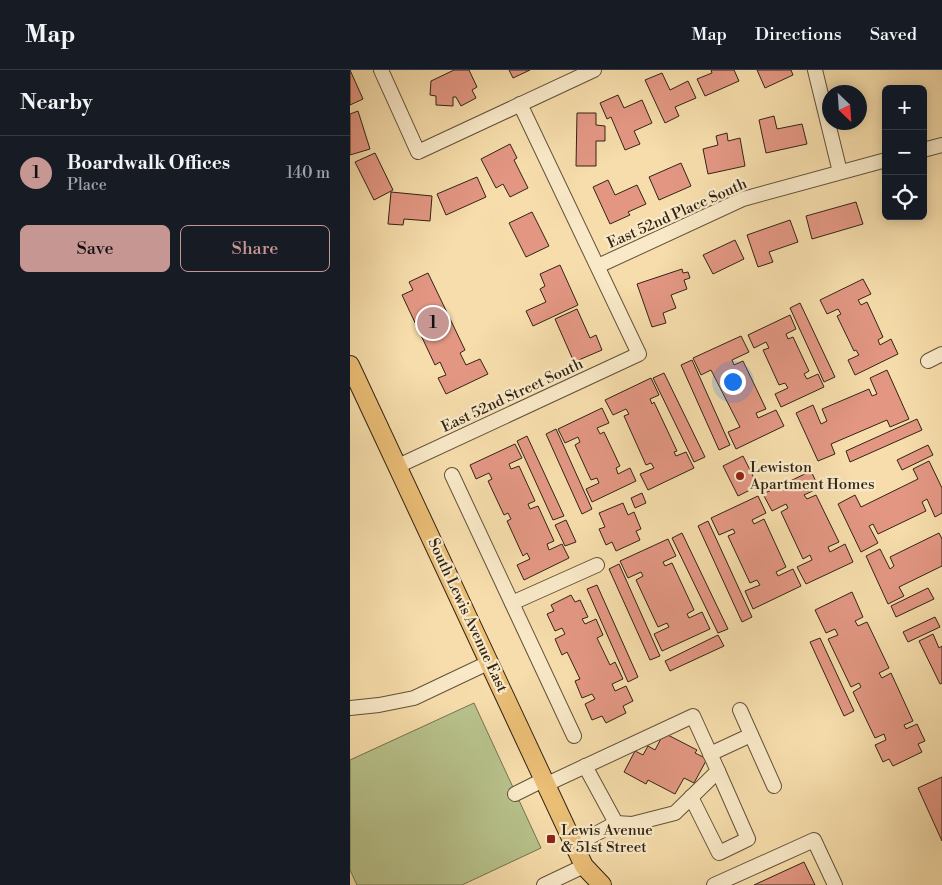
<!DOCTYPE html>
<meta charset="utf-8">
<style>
body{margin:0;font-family:"Libre Bodoni",serif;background:#20242c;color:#f1f3f6}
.controls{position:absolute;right:15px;top:15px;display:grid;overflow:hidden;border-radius:8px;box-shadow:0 2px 12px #0003}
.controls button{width:45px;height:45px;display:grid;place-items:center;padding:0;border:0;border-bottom:1px solid #363941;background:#171b24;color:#f1f3f6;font:25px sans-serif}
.compass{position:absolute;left:472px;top:15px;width:45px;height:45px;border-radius:50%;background:#171b24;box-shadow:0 2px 12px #0003;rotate:155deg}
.you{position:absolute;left:382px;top:311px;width:18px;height:18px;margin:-12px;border:4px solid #fff;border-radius:50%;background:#1a73e8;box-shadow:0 0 0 8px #1a73e833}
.badge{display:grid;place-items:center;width:32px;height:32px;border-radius:50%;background:#c59692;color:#111;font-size:16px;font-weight:700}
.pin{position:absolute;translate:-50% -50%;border:2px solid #fff;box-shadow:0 1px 5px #0006}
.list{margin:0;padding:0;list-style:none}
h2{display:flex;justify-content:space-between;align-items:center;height:65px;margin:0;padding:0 20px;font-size:21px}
h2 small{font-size:16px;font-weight:400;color:#9ea1a6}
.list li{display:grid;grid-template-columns:32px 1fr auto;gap:15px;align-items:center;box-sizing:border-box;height:75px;padding:0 20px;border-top:1px solid #363941}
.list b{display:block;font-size:19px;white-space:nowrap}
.list p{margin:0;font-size:16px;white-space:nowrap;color:#9ea1a6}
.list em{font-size:16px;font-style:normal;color:#9ea1a6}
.actions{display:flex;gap:10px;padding:15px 20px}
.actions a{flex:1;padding:11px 0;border:1px solid #c59692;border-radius:8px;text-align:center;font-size:18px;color:#c59692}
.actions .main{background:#c59692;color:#111}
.icon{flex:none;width:28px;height:28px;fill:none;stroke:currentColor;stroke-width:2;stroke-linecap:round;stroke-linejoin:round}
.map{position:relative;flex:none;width:592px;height:815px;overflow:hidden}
header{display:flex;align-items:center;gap:30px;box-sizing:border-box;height:70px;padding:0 25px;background:#171b24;border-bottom:1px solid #363941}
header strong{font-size:24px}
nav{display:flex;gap:28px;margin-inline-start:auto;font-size:18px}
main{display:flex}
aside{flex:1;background:#171b24}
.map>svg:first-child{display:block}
</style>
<header>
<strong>Map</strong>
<nav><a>Map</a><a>Directions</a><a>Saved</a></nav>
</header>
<main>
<aside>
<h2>Nearby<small></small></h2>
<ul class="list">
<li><span class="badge">1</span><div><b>Boardwalk Offices</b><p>Place</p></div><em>140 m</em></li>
</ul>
<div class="actions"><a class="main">Save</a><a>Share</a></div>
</aside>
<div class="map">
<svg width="592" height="815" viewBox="0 0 592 815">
<rect width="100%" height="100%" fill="#f6ddab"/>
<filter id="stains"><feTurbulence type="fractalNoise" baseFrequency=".004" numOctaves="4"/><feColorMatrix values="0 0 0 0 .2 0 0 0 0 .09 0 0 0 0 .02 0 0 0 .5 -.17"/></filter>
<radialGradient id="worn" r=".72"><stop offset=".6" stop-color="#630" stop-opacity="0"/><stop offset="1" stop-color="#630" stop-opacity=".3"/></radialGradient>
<path fill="#b8c28c" stroke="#747350" d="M124 633 191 778 112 815H7L0 800V690Z"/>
<g fill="#e39783" stroke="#312415">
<path d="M0 0 13 29 0 35Z"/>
<path d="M104 0H119L127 17 122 20 126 28 111 36 106 27H103V36L86 35V26L80 25 81 11Z"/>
<path d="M159 0H180L163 8Z"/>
<path d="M361 0H384L389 11 355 26 347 9 362 3Z"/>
<path d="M407 0H441L443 5 415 18Z"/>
<path d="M312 3 320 20 338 11 346 28 325 37 329 46 315 53 295 10Z"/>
<path d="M268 25 274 38 292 30 302 53 284 61 290 74 275 80 261 47 257 49 250 33Z"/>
<path d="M8 41 20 79 0 85V44Z"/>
<path d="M227 43H246V55L255 56V71H246V96H226Z"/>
<path d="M424 46 427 59 452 54 457 74 416 83 409 50Z"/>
<path d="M377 63 378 71 390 68 395 96 358 104 353 79 368 75 366 66Z"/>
<path d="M160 74 167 88 164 90 178 118 160 127 153 114 146 118 131 89Z"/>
<path d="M25 83 43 120 24 130 5 92Z"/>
<path d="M331 93 341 116 309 130 299 107Z"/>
<path d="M127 107 136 127 96 145 87 124Z"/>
<path d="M258 110 265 125 287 115 296 134 278 142 280 145 260 154 243 117Z"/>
<path d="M41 122 82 126 80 151 54 149 53 155 38 154Z"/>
<path d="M506 132 513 154 462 169 456 146Z"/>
<path d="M182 142 199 176 176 187 159 153Z"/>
<path d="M440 150 448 172 419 182 423 192 408 197 397 165Z"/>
<path d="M385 170 394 189 363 204 353 185Z"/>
<path d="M210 195 228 235 183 256 176 241 196 232 190 219 195 216 190 204Z"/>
<path d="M332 199 333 203 338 202 340 208 334 210 337 219 321 225 326 238 313 243 316 253 302 257 287 214Z"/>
<path d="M78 203 115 280 110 283 116 295 130 289 138 304 96 324 88 308 96 305 90 292 85 295 52 225 63 220 59 212Z"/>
<path d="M513 209 521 224 508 230 511 235 517 232 533 267 528 270 530 275 541 269 548 284 505 305 498 290 509 285 506 280 504 281 487 246 491 244 488 239 477 244 470 230Z"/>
<path d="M450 233 485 307 474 312 440 238Z"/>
<path d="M227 239 240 268 246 265 252 280 224 292 205 249Z"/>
<path d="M440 245 446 259 436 264 438 269 443 267 459 301 454 304 457 309 468 304 474 317 431 337 425 324 438 318 435 313 429 315 413 280 419 278 416 272 404 278 398 265Z"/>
<path d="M391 266 399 282 382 290 384 295 393 291 416 339 406 343 408 348 426 340 434 356 386 379 378 362 390 357 361 300 351 305 343 288Z"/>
<path d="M342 290 380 375 369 380 331 295Z"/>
<path d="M537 300 559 349 540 357 537 350 481 374 485 384 468 391 446 343 463 335 471 354 477 351 472 339 519 319 522 326 527 324 520 308Z"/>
<path d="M314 303 355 387 344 392 303 308Z"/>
<path d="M301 308 309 325 300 329 302 334 304 332 327 381 324 382 326 386 336 382 344 398 298 420 290 404 304 398 301 393 296 395 274 346 279 344 276 339 263 345 255 330Z"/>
<path d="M252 338 259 353 247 358 250 364 254 362 270 396 266 398 268 404 280 398 286 411 242 432 236 419 249 413 247 408 241 410 225 375 230 372 228 367 215 373 208 359Z"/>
<path d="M567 349 572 360 500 392 496 381Z"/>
<path d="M206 359 242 439 232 444 196 364Z"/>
<path d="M177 366 214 446 203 450 167 371Z"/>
<path d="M165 374 172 388 159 394 161 399 169 396 185 431 178 434 180 439 188 436 204 471 197 474 199 480 212 474 219 488 174 510 167 495 180 489 177 483 173 486 157 451 161 449 158 443 154 445 138 411 142 409 139 403 126 409 120 395Z"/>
<path d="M578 375 583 385 552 400 547 390Z"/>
<path d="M393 386 408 416 388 426 373 396Z"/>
<path d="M579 391 592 418V443L585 447 577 429 572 432 576 441 528 464 523 454 519 456 528 473 511 482 488 434 505 425 511 437 568 409 563 399Z"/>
<path d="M461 401 469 418 454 425 457 429 466 425 489 472 478 477 480 482 495 474 503 492 456 514 447 497 462 490 460 485 453 489 431 442 438 438 436 434 422 441 413 424Z"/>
<path d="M292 423 296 433 285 438 281 428Z"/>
<path d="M408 426 416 443 402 450 404 454 414 449 436 497 426 502 428 506 443 499 451 516 403 539 395 521 410 515 407 510 400 513 378 466 385 463 383 459 369 465 361 448Z"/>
<path d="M273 433 278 445 284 442 291 459 286 461 290 470 266 481 262 472 256 475 249 459 255 457 249 443Z"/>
<path d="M216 450 226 472 215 476 205 455Z"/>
<path d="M358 451 402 547 392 552 348 456Z"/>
<path d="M332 463 378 559 368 563 322 468Z"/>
<path d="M589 463 592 469V496L549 517 554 526 538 534 516 486 530 479 540 499 544 496 540 487Z"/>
<path d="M318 469 326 486 313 492 315 496 322 493 344 540 337 544 339 548 352 542 360 559 312 581 304 564 319 557 317 553 308 557 286 510 293 506 291 502 278 508 270 491Z"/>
<path d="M269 494 310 586 300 590 259 499Z"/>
<path d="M247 515 288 607 278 612 237 519Z"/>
<path d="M578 518 584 529 546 547 541 536Z"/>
<path d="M502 522 513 547 505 551 508 556 517 552 539 598 529 603 532 608 541 603 563 651 554 655 556 659 567 654 575 671 568 674 572 682 543 696 539 689 533 692 525 675 536 670 534 664 525 668 503 622 511 617 509 613 501 617 478 569 488 565 485 559 476 563 465 540Z"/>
<path d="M221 525 225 532 230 530 238 547 232 549 235 554 246 549 253 565 247 568 260 595 265 592 273 609 262 614 265 621 276 616 283 631 273 636 276 643 256 653 252 646 242 650 235 634 245 629 242 624 232 628 225 611 230 609 217 582 212 585 205 569 215 564 212 558 205 561 197 544 204 541 201 535Z"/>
<path d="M585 547 590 557 558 572 553 562Z"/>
<path d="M583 564 589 578 592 576V613L590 614 569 571Z"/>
<path d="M368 565 374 576 320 601 315 591Z"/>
<path d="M470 568 504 641 494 646 460 572Z"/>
<path d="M314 663 347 680 345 683 357 689 344 713 334 708 325 724 298 710 296 714 274 702 285 681 293 685 298 676 305 680Z"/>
<path d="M592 707V771L568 718Z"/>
<path d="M454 792 465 815H404Z"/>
</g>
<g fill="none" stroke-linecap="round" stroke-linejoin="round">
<g stroke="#62523a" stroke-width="16">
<g id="minor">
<path d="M31 0 68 82 244 0"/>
<path d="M465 0 490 102"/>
<path d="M573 80 592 75"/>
<path d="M248 196 393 129 536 90"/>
<path d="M578 291 592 284"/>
<path d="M48 396 289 284 170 34"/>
<path d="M102 405 224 666"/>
<path d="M162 533 247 495"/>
<path d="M0 638 29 635 64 628 140 592"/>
<path d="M390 640 424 716"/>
<path d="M360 684 401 665"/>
<path d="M235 696 266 753"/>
<path d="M197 714 343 646 368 701 325 743 282 754 266 753 225 775"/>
<path d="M165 724 195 709"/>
<path d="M341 727 369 783 398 769 368 701"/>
<path d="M194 815 234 796"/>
<path d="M364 815 464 770 485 815"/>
</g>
</g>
<g stroke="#312415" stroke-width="20">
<path id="major" d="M0 295 234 796 252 815"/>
</g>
<use href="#minor" stroke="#f9e9c8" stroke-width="14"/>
<use href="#major" stroke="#ebbe76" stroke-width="18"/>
</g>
<g fill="#8f2418" stroke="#f9e9c8" stroke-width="2">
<circle cx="390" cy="406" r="5"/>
<rect x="196" y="764" width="10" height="10" rx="2.5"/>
</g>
<g text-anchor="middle" stroke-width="4.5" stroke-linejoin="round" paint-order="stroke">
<g font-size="15" fill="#312415" stroke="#f9e9c8">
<text transform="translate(327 143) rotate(-24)" y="5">East 52nd Place South</text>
<text transform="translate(162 325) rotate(-25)" y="5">East 52nd Street South</text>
<text transform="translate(118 545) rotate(65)" y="5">South Lewis Avenue East</text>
</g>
<g font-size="15" fill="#312415" stroke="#f9e9c8" text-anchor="start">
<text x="400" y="402">Lewiston<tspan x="400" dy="17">Apartment Homes</tspan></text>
<text x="211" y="765">Lewis Avenue<tspan x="211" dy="17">&amp; 51st Street</tspan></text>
</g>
</g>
<rect width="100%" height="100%" filter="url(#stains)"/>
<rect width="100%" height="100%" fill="url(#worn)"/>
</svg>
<div class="controls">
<button>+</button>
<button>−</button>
<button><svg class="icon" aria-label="locate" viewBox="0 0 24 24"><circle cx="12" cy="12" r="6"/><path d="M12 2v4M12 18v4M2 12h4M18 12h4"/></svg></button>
</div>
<svg class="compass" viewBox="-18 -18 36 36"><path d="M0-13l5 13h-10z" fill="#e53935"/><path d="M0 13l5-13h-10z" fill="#9ea1a6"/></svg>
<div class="you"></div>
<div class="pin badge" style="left:83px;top:253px">1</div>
</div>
</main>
